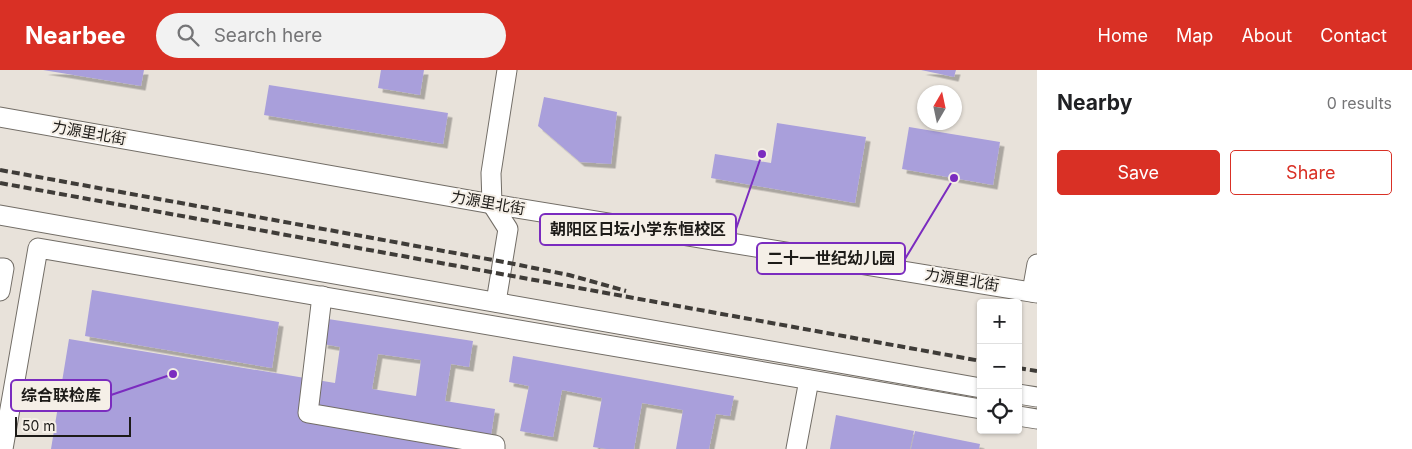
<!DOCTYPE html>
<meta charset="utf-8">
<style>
body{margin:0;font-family:Inter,"Noto Sans SC",sans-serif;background:#f2f2f2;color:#202124}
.controls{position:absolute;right:15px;bottom:15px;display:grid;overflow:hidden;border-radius:5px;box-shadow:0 1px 4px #0004}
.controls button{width:45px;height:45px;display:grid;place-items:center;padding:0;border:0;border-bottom:1px solid #e0e0e0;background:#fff;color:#202124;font:25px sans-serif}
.compass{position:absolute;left:917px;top:15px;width:45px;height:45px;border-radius:50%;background:#fff;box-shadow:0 1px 4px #0004;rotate:9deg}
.scale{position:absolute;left:15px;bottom:12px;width:116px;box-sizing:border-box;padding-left:5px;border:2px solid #1d1b18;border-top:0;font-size:14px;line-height:18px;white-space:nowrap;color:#1d1b18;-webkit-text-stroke:4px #f5efe7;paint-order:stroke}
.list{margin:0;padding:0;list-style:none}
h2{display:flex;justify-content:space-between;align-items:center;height:65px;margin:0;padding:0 20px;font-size:21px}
h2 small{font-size:16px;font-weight:400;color:#757577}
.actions{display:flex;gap:10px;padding:15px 20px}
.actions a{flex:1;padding:11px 0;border:1px solid #d93025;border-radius:5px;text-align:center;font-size:18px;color:#d93025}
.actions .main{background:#d93025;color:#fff}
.icon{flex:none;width:28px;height:28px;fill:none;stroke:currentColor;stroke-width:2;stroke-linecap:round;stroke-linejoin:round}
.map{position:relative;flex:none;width:1037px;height:379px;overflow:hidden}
header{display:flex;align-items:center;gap:30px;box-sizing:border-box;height:70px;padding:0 25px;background:#d93025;color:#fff}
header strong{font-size:24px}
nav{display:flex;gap:28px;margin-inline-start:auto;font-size:18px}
.search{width:350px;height:45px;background:#f2f2f2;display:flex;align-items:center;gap:12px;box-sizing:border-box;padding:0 18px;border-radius:28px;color:#757577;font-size:19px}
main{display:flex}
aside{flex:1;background:#fff}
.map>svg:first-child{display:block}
</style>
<header>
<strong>Nearbee</strong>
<div class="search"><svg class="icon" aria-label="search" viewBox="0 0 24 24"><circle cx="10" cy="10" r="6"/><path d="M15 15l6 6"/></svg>Search here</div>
<nav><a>Home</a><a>Map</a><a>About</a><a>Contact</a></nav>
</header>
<main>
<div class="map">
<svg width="1037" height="379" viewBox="0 0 1037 379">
<defs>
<filter id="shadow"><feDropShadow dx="4.5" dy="4.5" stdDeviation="0" flood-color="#0004"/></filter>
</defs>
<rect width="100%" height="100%" fill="#e8e2da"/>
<g fill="#a99fdb" fill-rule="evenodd" filter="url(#shadow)">
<path d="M43 0H144L141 16Z"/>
<path d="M381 0H424L420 25 378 18Z"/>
<path d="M921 0H956L954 7Z"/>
<path d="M269 15 448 43 443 74 264 45Z"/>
<path d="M544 27 617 42 611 94 580 92 538 56Z"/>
<path d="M777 53 866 67 855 133 711 108 715 84 771 93Z"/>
<path d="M909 57 1000 72 993 115 902 99Z"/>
<path d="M92 220 279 252 272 298 85 266Z"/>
<path d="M328 249 473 271 469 297 451 294 445 331 495 339 489 379H51L69 269 335 313 340 277 323 274ZM378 284 421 290 416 326 372 319Z"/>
<path d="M513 286 734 326 730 346 716 344 709 379H676L683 340 642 333 634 379H607L593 377 602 328 562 320 553 367 520 361 529 316 509 312Z"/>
<path d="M836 345 914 361 910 379H830Z"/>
<path d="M915 361 980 374 979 379H911Z"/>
</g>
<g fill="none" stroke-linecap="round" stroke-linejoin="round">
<g stroke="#726d66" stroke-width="21">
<g id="minor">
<path d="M0 47 492 134 1037 223"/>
<path d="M0 145 981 318"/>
<path d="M0 198H4L0 221"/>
<path d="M1032 222 1037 194"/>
<path d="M322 226 308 343 495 375V379"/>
<path d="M496 232 508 159 492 134 491 103 507 0"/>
<path d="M1018 324 1037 327"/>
<path d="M1018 346 1037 349"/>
<path d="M3 379 38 178 981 339"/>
<path d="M796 379 809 310"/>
</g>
</g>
<use href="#minor" stroke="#fff" stroke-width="19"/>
<g stroke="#3f3c38" stroke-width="4" stroke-dasharray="8 4" stroke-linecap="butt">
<path d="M0 100 504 192 569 205 626 221"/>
<path d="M0 113 981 291"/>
<path d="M1018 298 1037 301"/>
</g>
</g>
<g text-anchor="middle" stroke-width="4" stroke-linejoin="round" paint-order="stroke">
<g font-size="15" fill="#1d1b18" stroke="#f5efe7">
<text transform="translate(89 63) rotate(10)" y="5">力源里北街</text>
<text transform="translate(488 133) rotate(10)" y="5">力源里北街</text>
<text transform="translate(962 210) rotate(9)" y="5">力源里北街</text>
</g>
</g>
<path fill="none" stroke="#7b2cbf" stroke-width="2" d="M762 84L736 159M954 108L905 189M173 304L111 325"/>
<g fill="#7b2cbf" stroke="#f5efe7" stroke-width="2">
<circle cx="762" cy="84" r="5"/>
<circle cx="954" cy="108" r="5"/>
<circle cx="173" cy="304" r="5"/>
</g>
<g fill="#f5efe7" stroke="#7b2cbf" stroke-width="2">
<rect x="540" y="144" width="196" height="31" rx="5"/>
<rect x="757" y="173" width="148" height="31" rx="5"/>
<rect x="11" y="310" width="100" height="31" rx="5"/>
</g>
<g font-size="16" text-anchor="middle" font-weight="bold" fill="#1d1b18">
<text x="638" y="165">朝阳区日坛小学东恒校区</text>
<text x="831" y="194">二十一世纪幼儿园</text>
<text x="61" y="331">综合联检库</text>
</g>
</svg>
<div class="controls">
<button>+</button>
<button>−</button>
<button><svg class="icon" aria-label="locate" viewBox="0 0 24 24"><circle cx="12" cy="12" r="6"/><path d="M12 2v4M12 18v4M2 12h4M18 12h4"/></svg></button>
</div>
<svg class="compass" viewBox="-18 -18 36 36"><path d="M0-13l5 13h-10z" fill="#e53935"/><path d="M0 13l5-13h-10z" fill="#757577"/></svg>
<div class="scale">50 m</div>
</div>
<aside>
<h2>Nearby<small>0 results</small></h2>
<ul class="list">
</ul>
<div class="actions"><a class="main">Save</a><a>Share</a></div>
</aside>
</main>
